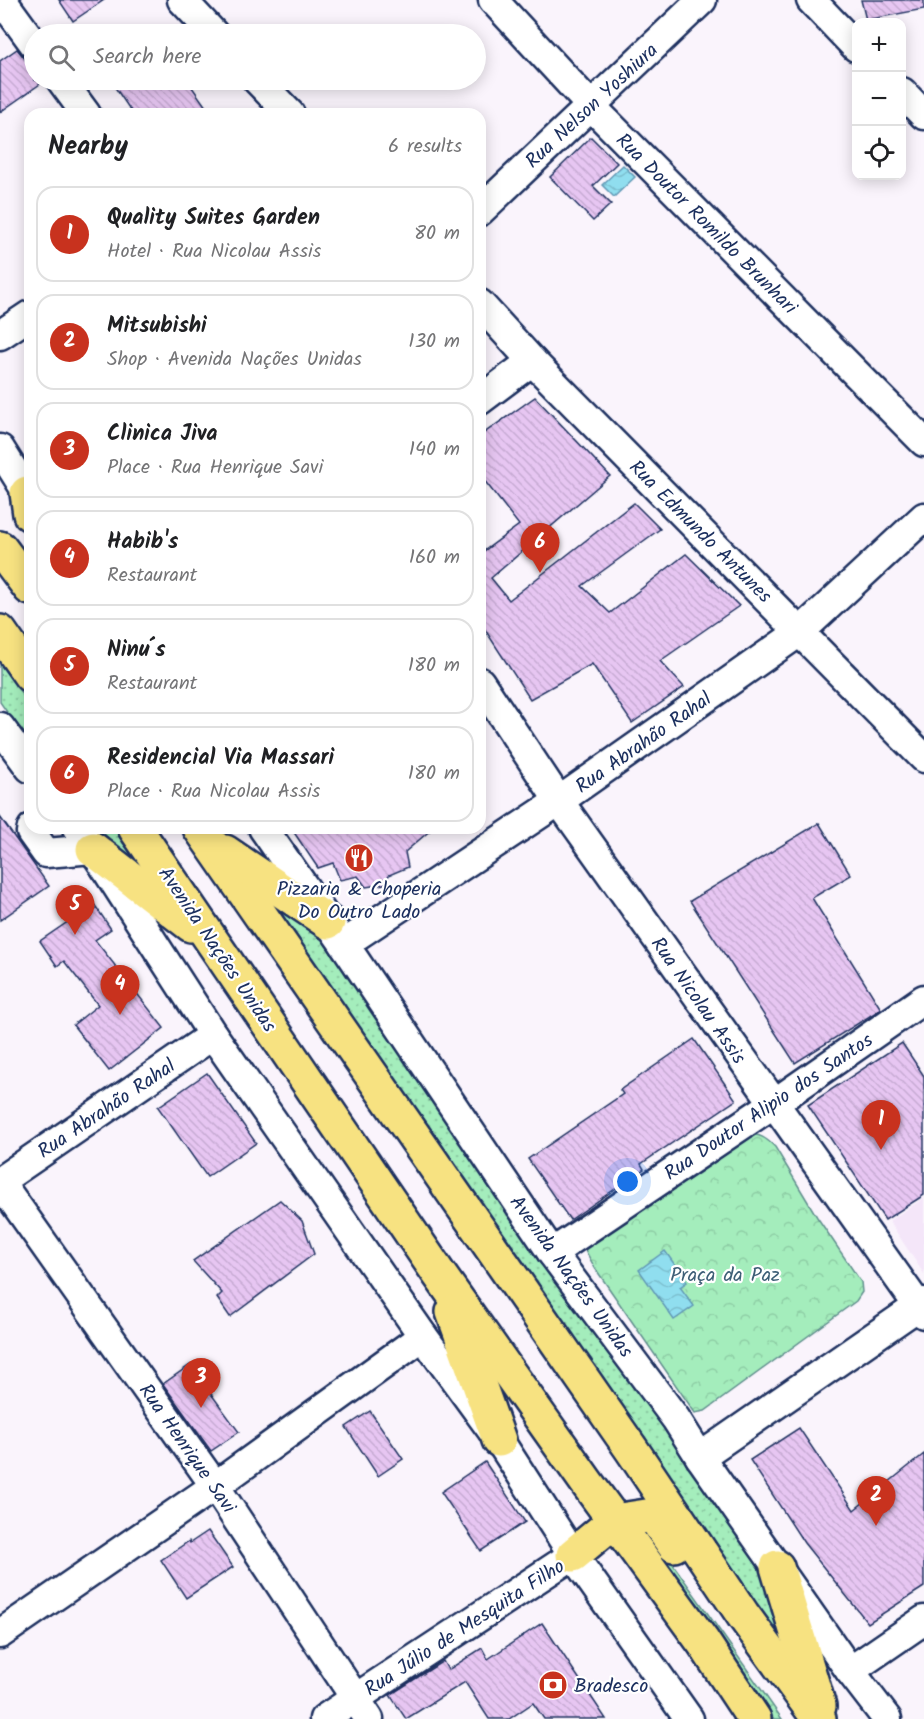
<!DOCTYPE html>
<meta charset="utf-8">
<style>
body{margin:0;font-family:Kalam,sans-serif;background:#f6f6f6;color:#202124}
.controls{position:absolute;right:18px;top:18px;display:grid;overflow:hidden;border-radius:12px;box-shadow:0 3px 15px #0003}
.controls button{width:54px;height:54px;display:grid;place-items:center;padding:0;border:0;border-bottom:2px solid #e0e0e0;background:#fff;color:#202124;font:30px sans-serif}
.you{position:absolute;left:628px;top:1182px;width:21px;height:21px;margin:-15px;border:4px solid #fff;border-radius:50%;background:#1a73e8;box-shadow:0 0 0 9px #1a73e833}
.badge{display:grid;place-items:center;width:39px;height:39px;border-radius:50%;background:#c8321e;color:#fff;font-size:20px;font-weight:700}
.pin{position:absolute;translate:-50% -50px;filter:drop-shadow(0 2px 3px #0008)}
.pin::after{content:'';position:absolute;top:32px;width:21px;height:18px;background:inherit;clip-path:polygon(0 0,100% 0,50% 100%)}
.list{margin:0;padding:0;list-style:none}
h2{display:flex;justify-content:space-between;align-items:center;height:78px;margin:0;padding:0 24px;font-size:26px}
h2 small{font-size:20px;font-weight:400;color:#757577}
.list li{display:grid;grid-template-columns:39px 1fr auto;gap:18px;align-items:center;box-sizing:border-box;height:96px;margin:0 12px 12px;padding:0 12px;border:2px solid #e0e0e0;border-radius:18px}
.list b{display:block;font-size:22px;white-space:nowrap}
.list p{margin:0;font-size:20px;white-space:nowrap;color:#757577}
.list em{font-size:20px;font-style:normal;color:#757577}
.icon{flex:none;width:33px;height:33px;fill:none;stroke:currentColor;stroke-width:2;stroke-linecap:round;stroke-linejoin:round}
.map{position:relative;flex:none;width:924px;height:1719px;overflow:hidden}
.search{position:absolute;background:#fff;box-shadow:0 3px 15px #0003;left:24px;top:24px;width:462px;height:66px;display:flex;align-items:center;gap:15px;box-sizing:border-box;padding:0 21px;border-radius:33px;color:#757577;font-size:22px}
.panel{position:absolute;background:#fff;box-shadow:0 3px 15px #0003;left:24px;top:108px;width:462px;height:726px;border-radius:18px}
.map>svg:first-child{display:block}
</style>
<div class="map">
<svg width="924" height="1719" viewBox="0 0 924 1719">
<defs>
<pattern id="grass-dots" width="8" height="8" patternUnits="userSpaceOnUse" patternTransform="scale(1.5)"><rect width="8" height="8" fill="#a4edbc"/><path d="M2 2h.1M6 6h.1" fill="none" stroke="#8dcca4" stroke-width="1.8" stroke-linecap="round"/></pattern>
<pattern id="park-crowns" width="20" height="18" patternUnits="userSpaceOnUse" patternTransform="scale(1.5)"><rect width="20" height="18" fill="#a4edbc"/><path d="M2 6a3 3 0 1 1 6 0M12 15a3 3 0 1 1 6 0" fill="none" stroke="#8dcca4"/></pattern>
<pattern id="water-waves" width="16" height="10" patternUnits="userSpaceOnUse" patternTransform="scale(1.5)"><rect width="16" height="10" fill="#90deef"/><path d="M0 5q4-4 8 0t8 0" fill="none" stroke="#7cbfcf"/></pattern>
<pattern id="building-back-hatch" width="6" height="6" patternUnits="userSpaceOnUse" patternTransform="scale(1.5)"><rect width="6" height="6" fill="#e7c6f2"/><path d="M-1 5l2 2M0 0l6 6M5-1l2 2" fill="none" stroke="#c6aad2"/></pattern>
</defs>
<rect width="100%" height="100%" fill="#faf4fc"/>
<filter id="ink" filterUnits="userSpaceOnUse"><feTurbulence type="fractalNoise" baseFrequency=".0167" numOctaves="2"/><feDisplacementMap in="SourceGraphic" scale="12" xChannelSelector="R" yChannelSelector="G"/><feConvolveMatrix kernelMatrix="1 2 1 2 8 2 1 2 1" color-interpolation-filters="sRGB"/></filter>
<g filter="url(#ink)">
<path fill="#f4e6f9" d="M924 1198V1274L889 1221Z"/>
<g fill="url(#grass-dots)" stroke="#608e8d" stroke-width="1.5">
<path d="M0 664 30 705V745L0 702Z"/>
<path d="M98 828H120L142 862 135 864Z"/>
<path d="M267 898 317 932 758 1563 773 1587 784 1637 780 1638 749 1597Z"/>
<path d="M642 1531 651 1533 782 1719H774Z"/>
</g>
<path fill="url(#park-crowns)" stroke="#608e8d" stroke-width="1.5" d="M747 1134C760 1134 766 1138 775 1147L817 1217 861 1282 862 1292 856 1301 705 1411 695 1413 595 1268 584 1248 627 1214 631 1218 711 1165 707 1157Z"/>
<g fill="url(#water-waves)" stroke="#6198b5" stroke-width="1.5">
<path d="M623 165 635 177 614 197 602 185Z"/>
<path d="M665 1251 687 1282 680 1287 694 1306 674 1320 639 1270Z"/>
</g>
<g fill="url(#building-back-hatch)" stroke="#1b2f5e" stroke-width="1.5">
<path d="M59 0H104L73 21Z"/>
<path d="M861 0H924V9L866 20Z"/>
<path d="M17 49 34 70V80H41L43 82 0 112V61Z"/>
<path d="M110 80H187L211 114H133Z"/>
<path d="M591 137 617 163 593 186 611 204 593 221 550 177Z"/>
<path d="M535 397 610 476 491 578 509 600 634 503 660 529 582 586 610 613 686 554 739 606 660 661 684 687 632 723 592 664 530 699 480 622V554L519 525 480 475V436Z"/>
<path d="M0 817 49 886 0 920Z"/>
<path d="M819 823 851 875 812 898 881 1009 795 1063 690 901Z"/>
<path d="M291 828H433L405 852 408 867 389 875 384 884 366 887 358 876 340 880 333 863 318 868Z"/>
<path d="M94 904 111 929 95 940 164 1028 109 1071 73 1025 98 1005 64 961 57 966 40 941Z"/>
<path d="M694 1039 736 1100 641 1164 644 1169 570 1220 528 1159 623 1094 620 1090Z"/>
<path d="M902 1043 924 1076V1195L885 1220 808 1105Z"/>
<path d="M207 1073 256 1143 207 1177 158 1107Z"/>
<path d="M280 1200 302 1221 314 1254 230 1317 217 1298 222 1293 193 1261Z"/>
<path d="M190 1365 239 1432 211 1451 163 1384Z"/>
<path d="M370 1411 403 1459 378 1476 346 1427Z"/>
<path d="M799 1428 854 1510 924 1454V1587L868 1623 804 1543 750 1460Z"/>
<path d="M485 1462 525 1522 481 1551 441 1492Z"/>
<path d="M208 1531 233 1567 186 1598 161 1560 189 1541 190 1543Z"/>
<path d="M542 1623 606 1719H544L533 1703 509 1719H489L465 1682 406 1719 390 1695 443 1661 448 1670 482 1648 488 1659Z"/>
</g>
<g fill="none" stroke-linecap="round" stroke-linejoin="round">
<g stroke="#1b2f5e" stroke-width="33">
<g id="minor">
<path d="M2 0 34 44"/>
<path d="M182 0 214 34"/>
<path d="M493 0 591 106 924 442"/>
<path d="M811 0 856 47"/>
<path d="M61 80 86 114"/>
<path d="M257 80 290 114"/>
<path d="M902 92 924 115"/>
<path d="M480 211 702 0"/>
<path d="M480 304 532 361 924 758"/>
<path d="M0 335 30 315"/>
<path d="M480 400 532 361"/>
<path d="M0 449 30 497"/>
<path d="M480 682 559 801 924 1314"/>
<path d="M0 727 30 768"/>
<path d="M32 828 31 832 46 853 93 849"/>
<path d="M77 828 93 849 213 1035 423 1336 499 1440 573 1555 689 1719"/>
<path d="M263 828 344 944 552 1253 676 1419 700 1457 850 1671 887 1719"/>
<path d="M344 944 559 801 801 631 924 517"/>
<path d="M0 1181 213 1035"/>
<path d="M0 1182 215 1486 369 1719"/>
<path d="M552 1253 773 1104 924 999"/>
<path d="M700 1457 924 1302"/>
<path d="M0 1634 215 1486 423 1336"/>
<path d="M850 1671 924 1620"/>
<path d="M324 1719 573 1555"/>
</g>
</g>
<g stroke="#1b2f5e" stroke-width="38">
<g id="major">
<path d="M27 493 30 514"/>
<path d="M0 548 30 588"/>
<path d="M0 632 30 675"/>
<path d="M135 828 439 1274 587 1483 703 1642 754 1719"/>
<path d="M200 828 632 1450 743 1615 819 1719"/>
<path d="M93 849 191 925"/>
<path d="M225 852 328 922"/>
<path d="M453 1312 499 1440"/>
<path d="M573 1555 614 1521 653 1515 674 1545"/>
<path d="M777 1567 819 1706"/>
</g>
</g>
<use href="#minor" stroke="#fff" stroke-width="28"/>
<use href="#major" stroke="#f7e281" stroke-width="33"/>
</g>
</g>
<defs>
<g id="restaurant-disc" transform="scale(1.5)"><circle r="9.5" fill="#c8321e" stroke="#fff"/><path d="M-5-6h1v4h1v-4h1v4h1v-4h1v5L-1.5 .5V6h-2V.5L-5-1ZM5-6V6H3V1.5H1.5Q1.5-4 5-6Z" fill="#fff"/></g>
<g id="bank-disc" transform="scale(1.5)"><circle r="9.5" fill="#c8321e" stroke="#fff"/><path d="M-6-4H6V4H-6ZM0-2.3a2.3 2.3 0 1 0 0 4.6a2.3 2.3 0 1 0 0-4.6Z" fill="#fff"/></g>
</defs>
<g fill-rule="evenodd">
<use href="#restaurant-disc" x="359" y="858"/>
<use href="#bank-disc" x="553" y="1685"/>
</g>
<g text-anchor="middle" stroke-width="4.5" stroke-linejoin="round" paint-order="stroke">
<g font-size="20" fill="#1b2f5e" stroke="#fff">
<text transform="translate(591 105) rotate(-43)" y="7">Rua Nelson Yoshiura</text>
<text transform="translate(707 223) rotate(45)" y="7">Rua Doutor Romildo Brunhari</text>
<text transform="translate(701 531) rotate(45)" y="7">Rua Edmundo Antunes</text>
<text transform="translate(643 742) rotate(-35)" y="7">Rua Abrahão Rahal</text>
<text transform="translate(218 949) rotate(56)" y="7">Avenida Nações Unidas</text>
<text transform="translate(699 1000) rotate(55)" y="7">Rua Nicolau Assis</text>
<text transform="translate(768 1106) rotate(-34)" y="7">Rua Doutor Alipio dos Santos</text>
<text transform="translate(106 1108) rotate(-34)" y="7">Rua Abrahão Rahal</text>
<text transform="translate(572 1276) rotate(54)" y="7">Avenida Nações Unidas</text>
<text transform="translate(188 1448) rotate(55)" y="7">Rua Henrique Savi</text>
<text transform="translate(464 1627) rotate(-33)" y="7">Rua Júlio de Mesquita Filho</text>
</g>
<g font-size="20" fill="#1b2f5e" stroke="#fff">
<text x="359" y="895">Pizzaria &amp; Choperia<tspan x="359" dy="23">Do Outro Lado</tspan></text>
<text x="574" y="1692" text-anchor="start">Bradesco</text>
</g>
<g font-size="20" fill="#3d5e76" stroke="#fff">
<text x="725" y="1281">Praça da Paz</text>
</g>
</g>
</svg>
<div class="controls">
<button>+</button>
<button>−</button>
<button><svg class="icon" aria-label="locate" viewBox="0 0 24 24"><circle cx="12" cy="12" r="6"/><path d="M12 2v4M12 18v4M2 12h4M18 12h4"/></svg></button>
</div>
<div class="you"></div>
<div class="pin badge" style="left:881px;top:1150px">1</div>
<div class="pin badge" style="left:876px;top:1526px">2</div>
<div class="pin badge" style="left:201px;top:1408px">3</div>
<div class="pin badge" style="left:120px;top:1015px">4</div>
<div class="pin badge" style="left:75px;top:935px">5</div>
<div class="pin badge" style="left:540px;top:573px">6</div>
<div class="search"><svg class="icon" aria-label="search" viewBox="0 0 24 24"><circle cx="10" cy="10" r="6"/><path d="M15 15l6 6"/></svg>Search here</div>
<section class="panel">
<h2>Nearby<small>6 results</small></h2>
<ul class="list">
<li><span class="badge">1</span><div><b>Quality Suites Garden</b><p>Hotel · Rua Nicolau Assis</p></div><em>80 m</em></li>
<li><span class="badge">2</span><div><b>Mitsubishi</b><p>Shop · Avenida Nações Unidas</p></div><em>130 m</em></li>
<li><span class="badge">3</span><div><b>Clinica Jiva</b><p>Place · Rua Henrique Savi</p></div><em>140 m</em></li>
<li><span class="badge">4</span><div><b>Habib's</b><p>Restaurant</p></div><em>160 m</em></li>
<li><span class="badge">5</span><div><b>Ninu´s</b><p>Restaurant</p></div><em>180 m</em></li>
<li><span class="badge">6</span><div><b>Residencial Via Massari</b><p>Place · Rua Nicolau Assis</p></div><em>180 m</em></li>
</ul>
</section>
</div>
